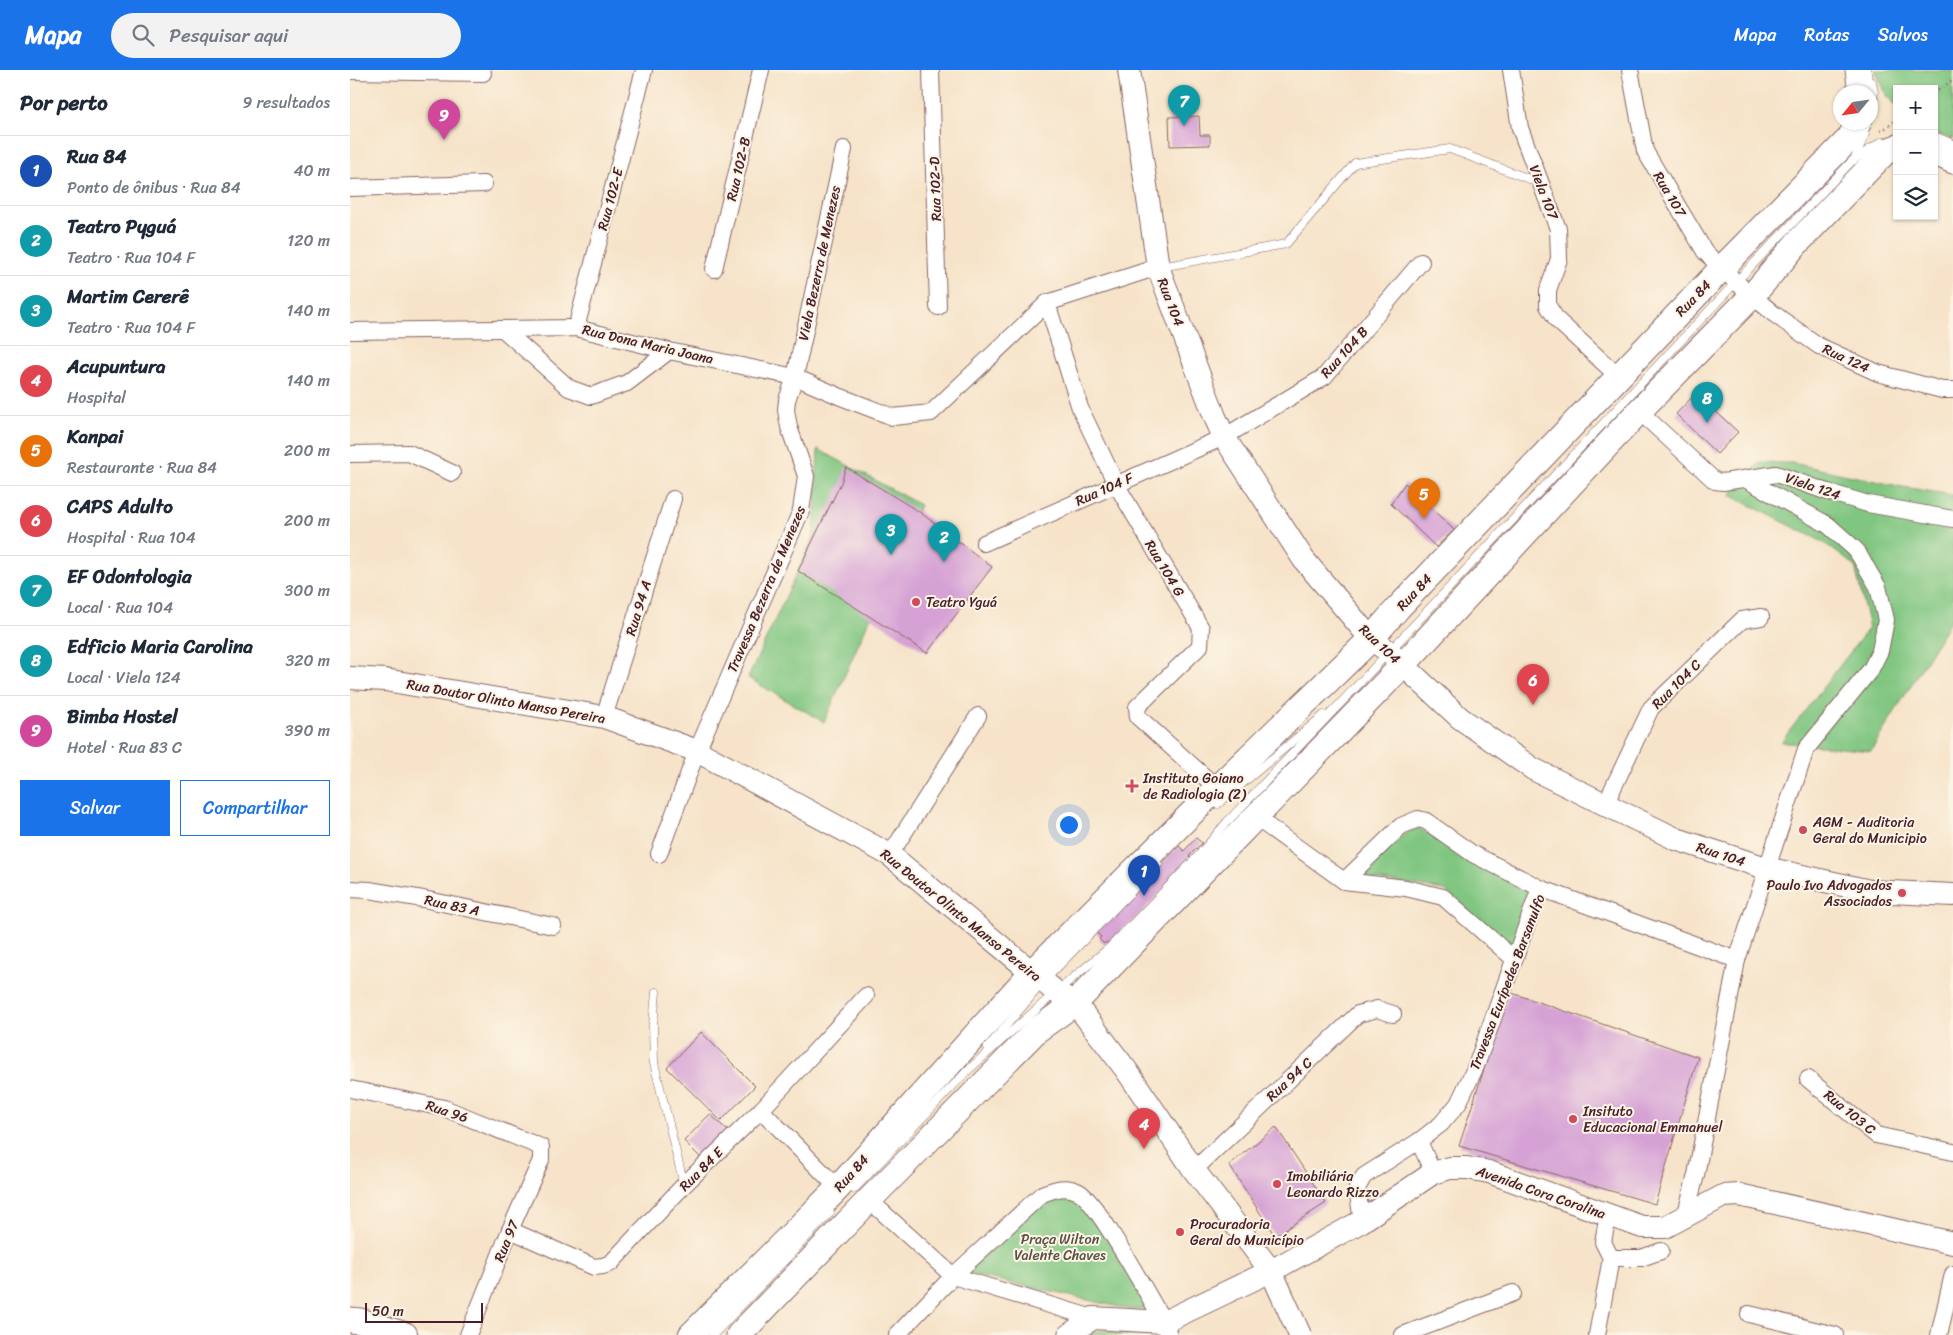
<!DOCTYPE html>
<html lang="pt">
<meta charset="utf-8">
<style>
body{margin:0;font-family:Sriracha,sans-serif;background:#f2f2f3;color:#1f2937}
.controls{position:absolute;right:15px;top:15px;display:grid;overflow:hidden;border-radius:0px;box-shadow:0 1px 4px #0004}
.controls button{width:45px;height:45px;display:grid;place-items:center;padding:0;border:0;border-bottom:1px solid #e0e1e3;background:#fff;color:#1f2937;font:25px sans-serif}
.compass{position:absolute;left:1483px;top:15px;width:45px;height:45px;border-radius:50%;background:#fff;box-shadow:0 1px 4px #0004;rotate:241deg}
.scale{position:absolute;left:15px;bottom:12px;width:118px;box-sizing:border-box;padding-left:5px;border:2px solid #4a1f2b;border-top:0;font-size:14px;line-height:18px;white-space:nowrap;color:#4a1f2b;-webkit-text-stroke:4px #fcf5e5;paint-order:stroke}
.you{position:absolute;left:718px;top:754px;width:18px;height:18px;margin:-12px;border:4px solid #fff;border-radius:50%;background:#1a73e8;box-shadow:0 0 0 8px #1a73e833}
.badge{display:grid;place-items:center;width:32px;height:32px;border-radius:50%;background:#1a73e8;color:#fff;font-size:16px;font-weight:700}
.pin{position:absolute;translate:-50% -41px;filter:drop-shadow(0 1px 2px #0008)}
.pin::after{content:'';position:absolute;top:26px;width:18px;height:15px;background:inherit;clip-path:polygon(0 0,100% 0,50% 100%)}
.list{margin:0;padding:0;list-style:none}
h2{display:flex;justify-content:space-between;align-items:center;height:65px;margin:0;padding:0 20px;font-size:21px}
h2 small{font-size:16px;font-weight:400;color:#747a83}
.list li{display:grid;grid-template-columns:32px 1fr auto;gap:15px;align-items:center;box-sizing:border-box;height:70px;padding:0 20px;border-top:1px solid #e0e1e3}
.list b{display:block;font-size:19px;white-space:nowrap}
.list p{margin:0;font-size:16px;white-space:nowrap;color:#747a83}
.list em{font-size:16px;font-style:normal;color:#747a83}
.actions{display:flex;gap:10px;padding:15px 20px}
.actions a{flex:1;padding:11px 0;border:1px solid #1a73e8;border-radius:0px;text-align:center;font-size:18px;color:#1a73e8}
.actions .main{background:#1a73e8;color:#fff}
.icon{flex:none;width:28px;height:28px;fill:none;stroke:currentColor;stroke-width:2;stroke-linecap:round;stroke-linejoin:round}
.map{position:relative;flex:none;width:1603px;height:1265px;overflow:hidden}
header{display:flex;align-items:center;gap:30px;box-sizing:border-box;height:70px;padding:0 25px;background:#1a73e8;color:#fff}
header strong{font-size:24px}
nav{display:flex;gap:28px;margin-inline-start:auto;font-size:18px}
.search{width:350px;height:45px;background:#f2f2f3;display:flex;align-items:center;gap:12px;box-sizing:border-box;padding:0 18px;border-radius:28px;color:#747a83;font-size:19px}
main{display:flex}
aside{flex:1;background:#fff}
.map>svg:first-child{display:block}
</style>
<header>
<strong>Mapa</strong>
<div class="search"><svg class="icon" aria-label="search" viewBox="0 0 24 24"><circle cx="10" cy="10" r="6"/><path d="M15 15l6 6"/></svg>Pesquisar aqui</div>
<nav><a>Mapa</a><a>Rotas</a><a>Salvos</a></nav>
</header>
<main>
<aside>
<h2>Por perto<small>9 resultados</small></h2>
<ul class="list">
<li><span class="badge" style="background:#1a4fb4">1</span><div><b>Rua 84</b><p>Ponto de ônibus · Rua 84</p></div><em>40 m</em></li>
<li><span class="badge" style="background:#0f9aa8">2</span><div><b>Teatro Pyguá</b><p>Teatro · Rua 104 F</p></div><em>120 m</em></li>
<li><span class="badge" style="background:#0f9aa8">3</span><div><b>Martim Cererê</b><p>Teatro · Rua 104 F</p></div><em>140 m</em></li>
<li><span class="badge" style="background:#e0444e">4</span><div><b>Acupuntura</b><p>Hospital</p></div><em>140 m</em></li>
<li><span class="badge" style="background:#e8710a">5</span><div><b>Kanpai</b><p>Restaurante · Rua 84</p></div><em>200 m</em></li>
<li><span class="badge" style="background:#e0444e">6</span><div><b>CAPS Adulto</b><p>Hospital · Rua 104</p></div><em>200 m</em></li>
<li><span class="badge" style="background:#0f9aa8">7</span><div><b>EF Odontologia</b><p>Local · Rua 104</p></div><em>300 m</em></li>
<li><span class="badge" style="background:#0f9aa8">8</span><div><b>Edficio Maria Carolina</b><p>Local · Viela 124</p></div><em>320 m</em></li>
<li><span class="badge" style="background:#d1479c">9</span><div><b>Bimba Hostel</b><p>Hotel · Rua 83 C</p></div><em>390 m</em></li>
</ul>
<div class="actions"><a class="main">Salvar</a><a>Compartilhar</a></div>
</aside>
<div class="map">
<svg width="1603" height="1265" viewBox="0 0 1603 1265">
<rect width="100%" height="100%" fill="#fcf5e5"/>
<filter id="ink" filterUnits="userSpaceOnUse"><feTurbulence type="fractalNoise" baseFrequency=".02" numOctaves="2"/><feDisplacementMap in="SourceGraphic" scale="10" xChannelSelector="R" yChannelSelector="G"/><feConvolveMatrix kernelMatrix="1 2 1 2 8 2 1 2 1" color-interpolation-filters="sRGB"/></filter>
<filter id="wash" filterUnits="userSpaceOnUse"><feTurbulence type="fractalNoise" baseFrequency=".0096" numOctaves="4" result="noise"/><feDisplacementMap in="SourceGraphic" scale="20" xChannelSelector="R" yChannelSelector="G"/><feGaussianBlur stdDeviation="1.12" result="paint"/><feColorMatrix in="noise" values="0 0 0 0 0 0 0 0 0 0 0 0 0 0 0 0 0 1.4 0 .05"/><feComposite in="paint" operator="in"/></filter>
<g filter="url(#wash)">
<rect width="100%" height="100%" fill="#f6e3c9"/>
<g fill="#80c681" stroke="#657256">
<path d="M1525 0H1603V70L1584 63V19H1547V36L1537 27Z"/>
<path d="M468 379 570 435 474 652 398 608 464 466Z"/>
<path d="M1410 392 1442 393 1553 417 1603 425V546L1521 681 1431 672 1519 558 1505 496 1473 472 1380 425Z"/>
<path d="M1068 758 1180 821 1162 879 1095 820 1010 808C1027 790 1044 766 1068 758Z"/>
<path d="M721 1128 734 1135 746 1147 798 1237 783 1240 615 1203 690 1135 705 1129Z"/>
<path d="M807 1252 813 1265H724Z"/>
</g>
<g id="blocks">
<g fill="#d6a2d5">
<path d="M849 46 850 65H860V75L820 76 819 47Z"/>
<path d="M1346 323 1388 362 1367 384 1326 344Z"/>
<path d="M496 397 571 443 642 497 577 583 448 501 491 413Z"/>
<path d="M1055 413 1104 460 1086 477 1041 434Z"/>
<path d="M846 768 852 773 839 786 842 789 760 875 756 872 754 874 749 869 751 867 746 862 829 776 834 781Z"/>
<path d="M1159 922 1348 987 1305 1134 1109 1076Z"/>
<path d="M351 962 405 1016 371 1051 317 998Z"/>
<path d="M360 1044 378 1061 351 1088 334 1071Z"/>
<path d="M926 1057 976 1133 925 1166 879 1095Z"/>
</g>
</g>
</g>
<g filter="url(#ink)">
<use href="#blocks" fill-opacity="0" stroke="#866462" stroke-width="1"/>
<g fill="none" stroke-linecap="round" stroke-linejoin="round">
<g stroke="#866462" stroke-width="9">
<g id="lane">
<path d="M1520 48 1524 22 1522 12"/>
<path d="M1584 66 1603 74"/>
<path d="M1504 90 1515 64"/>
<path d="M811 197 936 174 1005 93 1100 79 1190 113"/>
<path d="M868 734 974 645"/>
<path d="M306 922 303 955 304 993 334 1115"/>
<path d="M638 977 694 911 808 794"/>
<path d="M616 1002 706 922 760 877 848 786 877 752 1004 619 1386 212 1503 90 1531 72"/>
<path d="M504 1119 619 999"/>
<path d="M363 1265 480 1143"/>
</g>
</g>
<g stroke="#866462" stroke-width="18">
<g id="street">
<path d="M581 0 588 237"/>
<path d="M1161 0 1170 58 1208 159 1209 189 1198 220V236L1207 250 1268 306"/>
<path d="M1280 0 1295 81 1355 182 1386 212 1424 244 1469 276 1528 303 1592 320H1603"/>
<path d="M0 1 133 3"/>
<path d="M0 118 134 114"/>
<path d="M364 199 411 0"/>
<path d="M697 233 730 338 766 414 851 558 850 576 787 637 788 647 867 718"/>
<path d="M226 258 294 0"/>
<path d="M154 260 219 318 241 326 277 313 319 281"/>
<path d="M0 261 226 258 319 281 445 307 491 327 543 347 581 343 697 233 808 197"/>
<path d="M1289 341 1365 411 1373 412 1426 404 1478 422 1518 434 1603 449"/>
<path d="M0 384 59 383 102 403"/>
<path d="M634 473 874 367 974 307 1071 192"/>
<path d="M254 647 323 429"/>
<path d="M1255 735 1301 638 1392 550 1411 547"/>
<path d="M905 747 994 811 1056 818 1093 827 1164 889"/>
<path d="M309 784 347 681 451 441 456 406 439 357 436 340 437 330 445 307 494 79"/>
<path d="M540 785 628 646"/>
<path d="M994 811 1051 756 1068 749 1076 751 1123 784 1190 818 1387 890"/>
<path d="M0 819 19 820 73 829 203 856"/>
<path d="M1458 1009 1526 1065 1603 1082"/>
<path d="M0 1019 94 1038 191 1077V1090L160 1160 118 1265"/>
<path d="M411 1040 488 1118"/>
<path d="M1069 1071 1083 1103"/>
<path d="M844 1100 1008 944 1027 939 1043 944"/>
<path d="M519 1130 603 1206 743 1248"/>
<path d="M1258 1145 1253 1172 1261 1188H1291L1311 1181"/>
<path d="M1335 1147 1346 1105 1387 890 1456 679 1521 599 1530 581 1536 550 1528 517 1506 480 1478 455 1395 409"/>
<path d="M1012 1151 1007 1118 1014 1106 1069 1071 1091 1054 1108 1034 1126 996 1190 818"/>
<path d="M160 1160 244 1197 253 1196 261 1193 334 1115 411 1040 516 926"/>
<path d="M1399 1244 1485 1265"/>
<path d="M547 1265 603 1206 692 1124C705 1119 716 1115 729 1122 748 1132 799 1228 814 1252L819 1265"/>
<path d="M1053 1265 1163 1223"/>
<path d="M1247 1265 1261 1188"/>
<path d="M1589 1265 1603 1204"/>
</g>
</g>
<g stroke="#866462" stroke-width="24">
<g id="secondary">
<path d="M779 0 808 197 865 347 874 367 954 490 1021 569 1038 581 1110 648 1183 699 1326 769 1416 798 1520 821 1603 825"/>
<path d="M0 608 35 610 254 647 347 681 540 785 706 922 725 933 777 1001 844 1100 921 1201 950 1265"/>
<path d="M719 1265 743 1248 814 1252 921 1201 1012 1151 1083 1103 1100 1098H1117L1139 1102 1292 1157H1315L1373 1126 1389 1125 1603 1173"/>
</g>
</g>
<g stroke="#866462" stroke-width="27">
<g id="primary">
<path d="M1508 0 1511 22"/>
<path d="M1584 82 1603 91"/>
<path d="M0 1250 10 1251 55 1265"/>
<path d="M341 1265 488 1118 683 901 867 718 1021 569 1048 538 1372 198 1499 69 1509 52"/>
<path d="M389 1265 519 1130 687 960 725 933 1053 595 1289 341 1402 226 1447 173 1535 82 1547 77"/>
</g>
</g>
<g stroke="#866462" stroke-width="3" stroke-dasharray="1 4" stroke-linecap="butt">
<path d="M1584 23 1603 10"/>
<path d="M1531 61 1547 50"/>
</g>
<use href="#lane" stroke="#fff" stroke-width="8"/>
<use href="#street" stroke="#fff" stroke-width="16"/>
<use href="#secondary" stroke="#fff" stroke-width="22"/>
<use href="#primary" stroke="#fff" stroke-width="25"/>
</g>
</g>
<g fill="#d1495b" stroke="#fcf5e5" stroke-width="2">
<circle cx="566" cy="532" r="5"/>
<path d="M779.5 708.5h5v5h5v5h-5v5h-5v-5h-5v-5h5z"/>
<circle cx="1453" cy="760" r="5"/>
<circle cx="1552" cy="823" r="5"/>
<circle cx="1223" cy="1049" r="5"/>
<circle cx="927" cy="1114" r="5"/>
<circle cx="830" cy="1162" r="5"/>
</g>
<g text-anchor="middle" stroke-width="4" stroke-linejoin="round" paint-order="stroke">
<g font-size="14" fill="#4a1f2b" stroke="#fcf5e5">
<text transform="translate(388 99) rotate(-77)" y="5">Rua 102-B</text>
<text transform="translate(585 119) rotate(-92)" y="5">Rua 102-D</text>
<text transform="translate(1194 122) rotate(69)" y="5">Viela 107</text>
<text transform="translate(1320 124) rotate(59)" y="5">Rua 107</text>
<text transform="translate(260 129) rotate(-75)" y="5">Rua 102-E</text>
<text transform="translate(469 193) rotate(-78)" y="5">Viela Bezerra de Menezes</text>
<text transform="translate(1343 228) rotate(-46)" y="5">Rua 84</text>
<text transform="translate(821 232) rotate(69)" y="5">Rua 104</text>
<text transform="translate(298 274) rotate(13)" y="5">Rua Dona Maria Joana</text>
<text transform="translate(994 282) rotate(-48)" y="5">Rua 104 B</text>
<text transform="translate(1496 288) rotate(25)" y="5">Rua 124</text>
<text transform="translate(1463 416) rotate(19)" y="5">Viela 124</text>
<text transform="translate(754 419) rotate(-24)" y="5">Rua 104 F</text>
<text transform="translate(815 498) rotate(59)" y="5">Rua 104 G</text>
<text transform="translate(416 519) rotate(-67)" y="5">Travessa Bezerra de Menezes</text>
<text transform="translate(1064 522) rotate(-47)" y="5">Rua 84</text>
<text transform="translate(288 538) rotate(-73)" y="5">Rua 94 A</text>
<text transform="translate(1030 574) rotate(43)" y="5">Rua 104</text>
<text transform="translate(1326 614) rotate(-45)" y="5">Rua 104 C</text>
<text transform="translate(156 631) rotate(10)" y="5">Rua Doutor Olinto Manso Pereira</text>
<text transform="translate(1371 784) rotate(18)" y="5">Rua 104</text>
<text transform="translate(102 835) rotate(12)" y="5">Rua 83 A</text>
<text transform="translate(611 845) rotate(39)" y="5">Rua Doutor Olinto Manso Pereira</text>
<text transform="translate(1157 912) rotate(-69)" y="5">Travessa Eurípedes Barsanulfo</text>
<text transform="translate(939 1009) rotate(-43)" y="5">Rua 94 C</text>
<text transform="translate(97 1041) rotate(18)" y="5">Rua 96</text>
<text transform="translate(1500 1042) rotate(39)" y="5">Rua 103 C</text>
<text transform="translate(351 1099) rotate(-45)" y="5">Rua 84 E</text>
<text transform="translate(501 1103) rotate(-48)" y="5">Rua 84</text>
<text transform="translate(1191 1122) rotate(19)" y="5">Avenida Cora Coralina</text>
<text transform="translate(156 1171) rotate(-68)" y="5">Rua 97</text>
</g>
<g font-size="14" fill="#4a1f2b" stroke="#fcf5e5" text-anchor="start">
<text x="576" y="537">Teatro Yguá</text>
<text x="793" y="713">Instituto Goiano<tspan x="793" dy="16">de Radiologia (2)</tspan></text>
<text x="1463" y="757">AGM - Auditoria<tspan x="1463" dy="16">Geral do Municipio</tspan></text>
<text x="1542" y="820" text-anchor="end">Paulo Ivo Advogados<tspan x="1542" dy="16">Associados</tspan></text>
<text x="1233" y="1046">Insituto<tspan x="1233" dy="16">Educacional Emmanuel</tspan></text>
<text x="937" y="1111">Imobiliária<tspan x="937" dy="16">Leonardo Rizzo</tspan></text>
<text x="840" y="1159">Procuradoria<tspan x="840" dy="16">Geral do Município</tspan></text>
</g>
<g font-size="14" fill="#5a5145" stroke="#fcf5e5">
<text x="710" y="1174">Praça Wilton<tspan x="710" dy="16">Valente Chaves</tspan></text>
</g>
</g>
</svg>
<div class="controls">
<button>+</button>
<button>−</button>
<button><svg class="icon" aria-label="layers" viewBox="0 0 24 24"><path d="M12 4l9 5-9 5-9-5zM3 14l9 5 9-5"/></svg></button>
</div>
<svg class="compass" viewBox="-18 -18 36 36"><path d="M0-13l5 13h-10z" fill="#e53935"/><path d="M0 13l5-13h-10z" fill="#747a83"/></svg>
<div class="scale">50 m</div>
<div class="you"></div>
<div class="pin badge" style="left:794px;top:826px;background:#1a4fb4">1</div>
<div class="pin badge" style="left:594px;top:492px;background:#0f9aa8">2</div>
<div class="pin badge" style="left:541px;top:485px;background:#0f9aa8">3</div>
<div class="pin badge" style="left:794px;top:1079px;background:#e0444e">4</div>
<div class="pin badge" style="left:1074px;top:449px;background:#e8710a">5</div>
<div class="pin badge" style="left:1183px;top:635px;background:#e0444e">6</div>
<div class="pin badge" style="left:834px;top:56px;background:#0f9aa8">7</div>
<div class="pin badge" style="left:1357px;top:353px;background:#0f9aa8">8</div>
<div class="pin badge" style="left:94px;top:70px;background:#d1479c">9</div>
</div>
</main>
